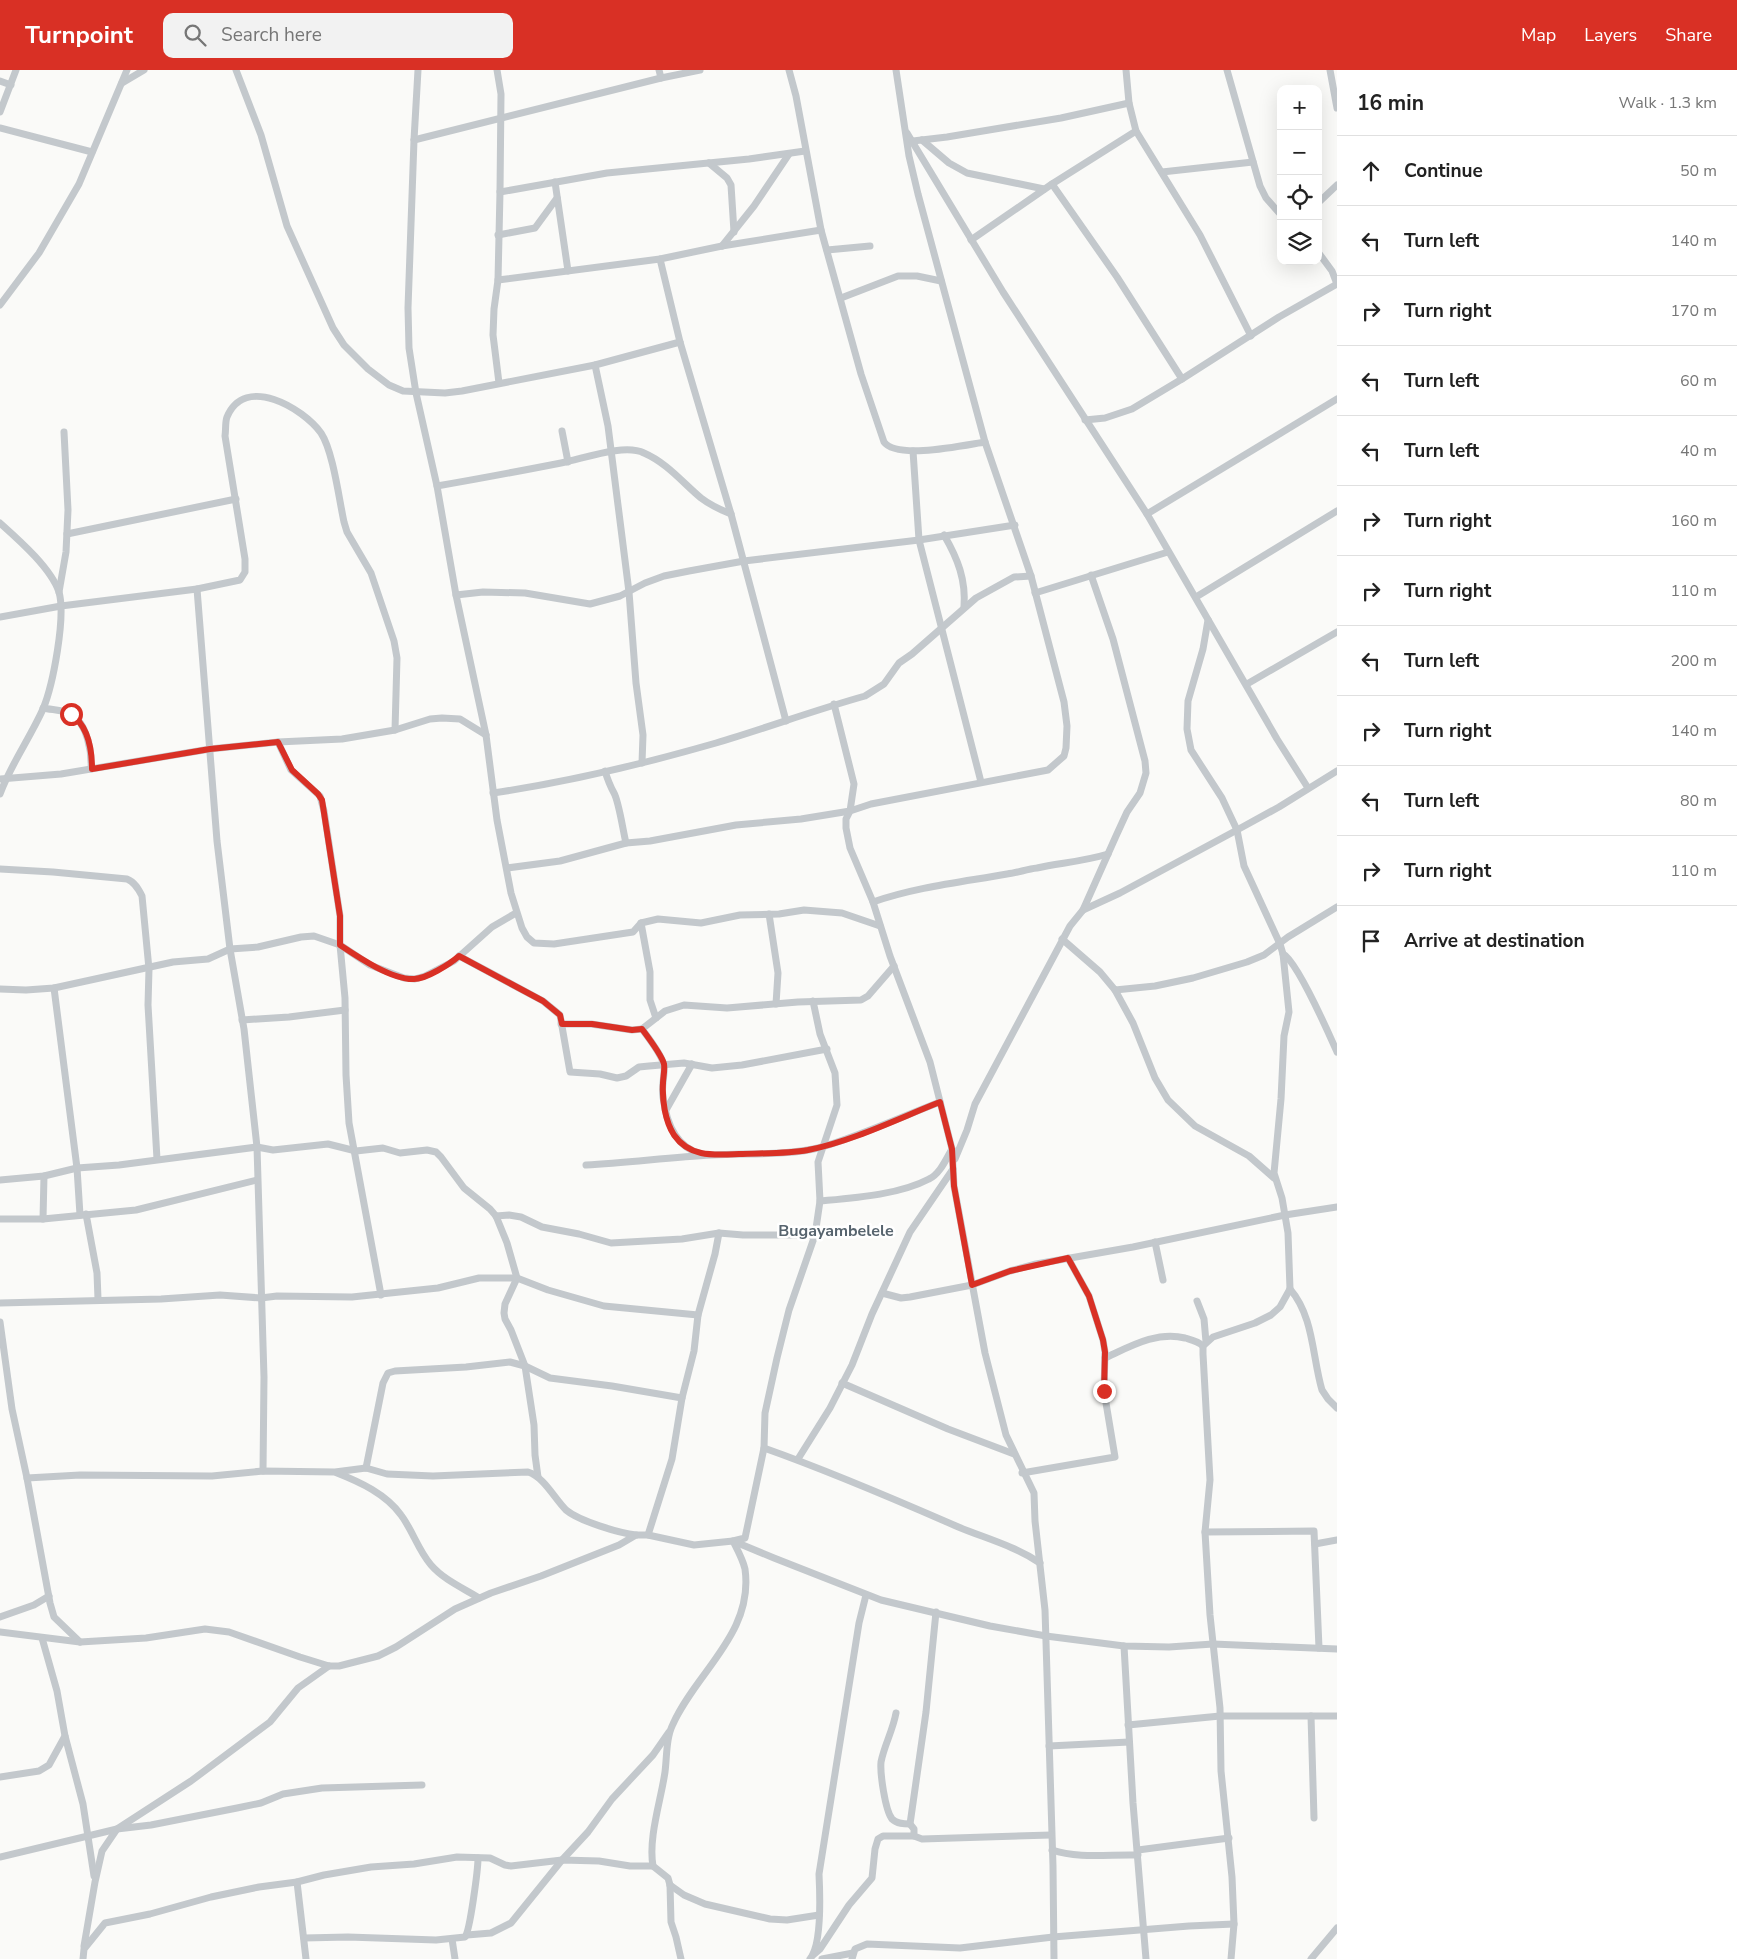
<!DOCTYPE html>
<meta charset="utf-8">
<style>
body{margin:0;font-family:"Nunito Sans",sans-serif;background:#f2f2f2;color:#222}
.controls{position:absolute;right:15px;top:15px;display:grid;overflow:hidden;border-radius:10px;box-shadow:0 5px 20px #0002}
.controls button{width:45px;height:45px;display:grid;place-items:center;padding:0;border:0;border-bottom:1px solid #e0e0e0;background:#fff;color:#222;font:25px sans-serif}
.stop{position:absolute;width:15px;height:15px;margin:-11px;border:4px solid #d93025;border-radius:50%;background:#fff}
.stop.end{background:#d93025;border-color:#fff;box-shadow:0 1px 5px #0008}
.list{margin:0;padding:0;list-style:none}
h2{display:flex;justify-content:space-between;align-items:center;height:65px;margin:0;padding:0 20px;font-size:21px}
h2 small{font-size:16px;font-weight:400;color:#767676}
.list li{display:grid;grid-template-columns:32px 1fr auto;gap:15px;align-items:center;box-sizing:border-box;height:70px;padding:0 20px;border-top:1px solid #e0e0e0}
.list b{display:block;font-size:19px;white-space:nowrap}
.list em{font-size:16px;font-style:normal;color:#767676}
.icon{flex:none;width:28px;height:28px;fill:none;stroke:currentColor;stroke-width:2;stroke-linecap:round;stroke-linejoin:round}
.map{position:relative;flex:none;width:1337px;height:1889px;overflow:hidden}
header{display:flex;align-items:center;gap:30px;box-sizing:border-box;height:70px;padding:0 25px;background:#d93025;color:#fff}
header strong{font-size:24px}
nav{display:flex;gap:28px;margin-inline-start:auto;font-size:18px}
.search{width:350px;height:45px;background:#f2f2f2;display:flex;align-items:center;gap:12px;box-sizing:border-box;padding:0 18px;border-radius:10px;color:#767676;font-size:19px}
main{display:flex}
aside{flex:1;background:#fff}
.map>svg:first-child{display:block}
</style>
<header>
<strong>Turnpoint</strong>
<div class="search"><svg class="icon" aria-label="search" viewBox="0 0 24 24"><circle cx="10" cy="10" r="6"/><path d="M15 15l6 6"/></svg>Search here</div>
<nav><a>Map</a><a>Layers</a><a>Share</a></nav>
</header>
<main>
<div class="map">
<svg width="1337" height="1889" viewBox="0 0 1337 1889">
<rect width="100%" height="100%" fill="#fafaf8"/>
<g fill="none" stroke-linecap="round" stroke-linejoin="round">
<g stroke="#c3c8cc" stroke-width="7">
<path d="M236 0 261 65 287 156 333 258 344 275 368 299 389 315 403 321 445 323 462 321 595 295 680 272"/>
<path d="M418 0 414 70 408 238 409 278 416 323 437 416 456 525 486 665 497 750 511 823 522 858 527 867 534 873 554 874 633 862 641 853 658 849 701 853 740 845 779 844 804 840 842 843 880 856"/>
<path d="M497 0 501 24 500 122 498 210 494 239 493 265 499 313"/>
<path d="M659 0 661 8"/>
<path d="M789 0 796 26 821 160 861 304 884 372C897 390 965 375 985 372"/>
<path d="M896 0 909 86 918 124 985 372 1031 506 1064 632 1067 656 1066 678 1064 686 1048 700 871 734 850 741 846 749V758L850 778 873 832 890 886 930 992 952 1079 954 1116 985 1283 1006 1365 1034 1423 1035 1451 1045 1540 1053 1796 1054 1889"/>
<path d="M1126 0 1129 33 1136 61 1200 165 1251 266"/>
<path d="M1227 0 1260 116 1266 128 1281 145"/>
<path d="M1330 0 1337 38"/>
<path d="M0 11 11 15"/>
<path d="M122 13 144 0"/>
<path d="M0 42 16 0"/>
<path d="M0 58 92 82"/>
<path d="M907 63 1003 222 1147 444 1277 669 1308 718"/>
<path d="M414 70 661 8 700 0"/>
<path d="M922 70 949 93 967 103 1044 119"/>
<path d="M913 71 947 67 1061 48 1129 33"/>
<path d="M709 93 727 108 731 115 734 162"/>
<path d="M1162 102 1253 92"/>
<path d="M555 112 568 201"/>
<path d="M1052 114 1117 207 1182 309"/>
<path d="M500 122 607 103 749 89 805 81"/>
<path d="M1318 133 1337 115"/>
<path d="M498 165 535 158 557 128"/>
<path d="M971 170 1052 114 1136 61"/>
<path d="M722 176 754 136 789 84"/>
<path d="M827 180 870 176"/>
<path d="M1318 182 1332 201 1337 214"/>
<path d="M660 189 680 272 731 444 786 651"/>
<path d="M498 210 660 189 722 176 821 160"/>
<path d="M841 228 898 206H917L941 211"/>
<path d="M0 235 39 183 79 114 127 0"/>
<path d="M595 295 608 356 629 522 636 613 643 665 642 693"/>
<path d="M1085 350 1105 348 1132 339 1182 309 1279 247 1337 214"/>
<path d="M562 361 568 392"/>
<path d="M913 381 919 470 981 712"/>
<path d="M437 416C478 409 520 401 561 393 583 389 624 373 644 383 667 393 682 412 701 428 710 435 721 440 731 444"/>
<path d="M1147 444 1337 329"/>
<path d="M0 453C19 470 51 498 59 522 66 547 53 615 43 639 30 668 11 694 0 724"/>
<path d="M67 464 236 429"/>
<path d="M944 465C958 489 966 510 964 537"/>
<path d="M197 519 217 771 230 879 244 959 257 1077 264 1307 263 1401"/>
<path d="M59 522 66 482 68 440 64 362"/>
<path d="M1035 523 1168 482"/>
<path d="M456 525 483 522 525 523 590 534 620 526 645 513 664 506 689 501 744 491 919 470 1015 455"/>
<path d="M1196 527 1337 441"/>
<path d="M0 547 61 536 197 519 240 510 245 502V489L225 366C226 360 225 352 227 347 245 304 303 338 321 363 333 381 339 429 344 452L347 462 371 503 394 571 397 588 395 660"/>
<path d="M1208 550 1203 579 1188 631 1187 659 1191 680 1222 728 1229 743 1237 760 1244 796 1280 874 1283 884 1289 942 1284 966 1281 1029 1274 1103 1282 1128 1288 1163 1290 1219 1280 1237 1271 1245 1255 1253 1213 1267 1203 1276V1284L1210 1410 1205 1462 1210 1545 1220 1638 1221 1701 1232 1807 1234 1854 1231 1889"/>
<path d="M1247 614 1337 562"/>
<path d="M43 638C52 640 64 640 71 644 87 653 92 682 91 699"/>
<path d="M278 672 291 700 320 726 324 741 340 846V875L345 928 346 1005 349 1053 381 1225"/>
<path d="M605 701C608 711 609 714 614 723 619 732 623 761 626 773"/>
<path d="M0 709 61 704 210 679 278 672 342 669 395 660 430 649 442 648 460 649 486 665"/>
<path d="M493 723C568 712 643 694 716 673 766 658 815 640 865 626L884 614 899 593 912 584 976 528 1014 507 1031 506"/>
<path d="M507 798 560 791 626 773 650 771 736 755 801 749 850 741 854 714 834 634"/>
<path d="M0 799 53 802 127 809C135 812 139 820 142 826L149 899 148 935 157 1089"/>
<path d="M873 832C916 817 962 812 1007 804 1017 803 1027 799 1037 798 1061 793 1085 791 1108 784"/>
<path d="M1083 840 1116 766 1127 742 1140 723 1146 703 1145 691 1113 569 1091 505"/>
<path d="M769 844 778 903 776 934"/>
<path d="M641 853 650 902V930L656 948"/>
<path d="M1062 869 1100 902 1115 920 1155 916 1193 908 1247 892 1264 885 1288 867 1337 837"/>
<path d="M1283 884C1297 891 1329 964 1337 982"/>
<path d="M459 886 543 931 560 945 570 1002 600 1004 617 1008 626 1006 639 997 649 996 684 993 712 998 742 995 827 979"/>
<path d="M54 918 77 1098 80 1145"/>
<path d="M0 919 26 920 54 918 173 892 208 889 230 879 258 877 301 867 314 866 340 875 370 895 404 908 415 909 425 906 454 891 492 857 516 843"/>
<path d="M1115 920 1133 953 1155 1008 1168 1030 1195 1056 1249 1086 1274 1108"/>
<path d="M242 950 289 947 345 940"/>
<path d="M561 954H591L632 960 642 959C648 967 663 986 664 996 665 1006 661 1016 663 1027 666 1051 675 1077 701 1084"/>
<path d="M642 959 665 941 684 935 727 938 798 932 861 930 868 926 894 896"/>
<path d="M666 1040 692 994"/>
<path d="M955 1089 967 1060 975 1034 1070 856 1083 840 1120 823 1237 760 1279 737 1337 701"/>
<path d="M586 1095C628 1093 670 1087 712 1085 748 1083 787 1086 822 1077 862 1065 901 1047 940 1032"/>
<path d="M0 1110 44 1106 77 1098 119 1095 257 1077 273 1080 328 1074 356 1081 383 1078 400 1083 427 1080 436 1082 441 1087 464 1118 490 1139 496 1146 507 1173 517 1208 505 1234 504 1243 505 1249 511 1260 525 1296 534 1355 535 1385 538 1407"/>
<path d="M820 1131C853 1128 899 1125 929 1109 940 1104 946 1089 952 1079"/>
<path d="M86 1144 97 1203 98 1229"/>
<path d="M496 1146 509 1145 521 1147 542 1157 579 1164 611 1173 682 1169 719 1163 743 1165H815"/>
<path d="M0 1149H43L136 1140 257 1110"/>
<path d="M43 1149 44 1106"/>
<path d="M1155 1172 1163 1210"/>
<path d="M1290 1219C1314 1247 1312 1286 1322 1320L1328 1329 1337 1338"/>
<path d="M882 1223 901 1228 910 1227 972 1215 1010 1201 1036 1194 1133 1177 1285 1145 1337 1137"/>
<path d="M1197 1231 1204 1249 1206 1272"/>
<path d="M0 1233 161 1229 220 1225 261 1228 277 1226 352 1227 438 1218 479 1208H517L548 1220 604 1236 698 1245"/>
<path d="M0 1252 12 1339 27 1408 50 1533 54 1547 80 1572"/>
<path d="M1105 1288C1131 1276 1157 1261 1185 1268 1192 1270 1198 1271 1203 1276"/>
<path d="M842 1313 948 1359 1014 1384"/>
<path d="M764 1378C829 1401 892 1428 956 1456 984 1468 1013 1475 1040 1493"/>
<path d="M798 1389 830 1338 852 1295 872 1244 910 1162 953 1099"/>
<path d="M366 1398 383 1313 388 1303 395 1301 466 1297 510 1292 525 1296 550 1308 612 1316 682 1328"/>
<path d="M337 1403C360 1412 386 1424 401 1445 413 1461 418 1480 431 1495 444 1510 463 1518 479 1528"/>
<path d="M1022 1403 1115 1387 1104 1321 1105 1282 1103 1270 1089 1226 1068 1188"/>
<path d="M27 1408 80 1405 212 1406 263 1401 335 1402 366 1398 387 1404 433 1406 528 1402C544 1407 554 1428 566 1440 579 1451 619 1463 636 1465"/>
<path d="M1205 1462 1314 1461 1319 1578"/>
<path d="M648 1465 672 1389 682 1328 694 1281 698 1245 715 1184 719 1163"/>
<path d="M1315 1474 1337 1470"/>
<path d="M936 1542 926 1642 910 1754 914 1759V1766L922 1769 1051 1765"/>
<path d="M0 1547 34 1535 49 1526"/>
<path d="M0 1562 80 1572 146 1568 205 1559 229 1562 300 1587 329 1596H339L378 1586 396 1577 455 1539 491 1523 541 1506 619 1475 636 1465H648L694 1475 733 1471 774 1488 881 1530 990 1556 1046 1566 1124 1576 1169 1577 1213 1574 1337 1579"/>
<path d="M1124 1576 1133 1733 1146 1889"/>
<path d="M896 1643C893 1660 884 1676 881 1692 880 1703 885 1740 892 1749 897 1754 904 1754 910 1754"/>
<path d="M1311 1646 1314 1748"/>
<path d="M1128 1655 1220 1646H1337"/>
<path d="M65 1666 83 1734 94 1806"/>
<path d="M1049 1676 1129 1672"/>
<path d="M0 1707 39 1701 49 1695 65 1666 57 1621 42 1568"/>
<path d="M1052 1780C1079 1789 1110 1784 1138 1785"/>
<path d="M1138 1780 1229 1768"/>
<path d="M0 1787 117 1759 151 1755 237 1738 261 1733 283 1724 322 1718 422 1715"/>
<path d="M297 1812 306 1889"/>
<path d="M670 1815 684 1825 705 1834 770 1849 787 1850 819 1845"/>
<path d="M467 1865 491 1863 511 1853 562 1790 588 1762 612 1729 653 1685 669 1662"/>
<path d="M304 1868 348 1867 436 1870 465 1867C470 1861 478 1799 478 1788"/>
<path d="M452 1869 455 1889"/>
<path d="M84 1876 95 1812 102 1781 117 1759 191 1711 270 1652 298 1618 329 1596"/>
<path d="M813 1885 820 1879 849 1835 872 1808 875 1779 878 1769 883 1766H914"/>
<path d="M83 1889 84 1879 105 1853 150 1844 211 1827 259 1817 297 1812 324 1805 371 1797 414 1794 457 1787 490 1788 505 1795 511 1796 562 1790 599 1791 630 1796H653"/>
<path d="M681 1889 676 1867 671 1852 670 1815 668 1808 653 1796C648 1768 661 1730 665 1702 667 1686 666 1668 673 1654 697 1601 754 1563 745 1499 743 1490 737 1479 733 1471L745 1468 764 1378 765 1343 777 1288 789 1240 815 1165 820 1131 818 1092 837 1035 835 1003 820 964 813 931"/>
<path d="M810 1889C822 1874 820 1824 819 1804L859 1553 866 1525"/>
<path d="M822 1889 853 1883"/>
<path d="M852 1889 855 1879 867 1874 960 1878 1053 1867 1189 1856 1234 1854"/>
<path d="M1311 1889 1337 1858"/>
</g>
</g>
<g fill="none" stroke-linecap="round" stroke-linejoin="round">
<path stroke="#d93025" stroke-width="6" d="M71 644C88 656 92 680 92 699L210 679 278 672 292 700 318 724 322 730 340 846V875C358 887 392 910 414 909 426 909 450 894 459 886L543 931 560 945 562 954H592L632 960 642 959C648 967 662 986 664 994 665 1000 663 1008 663 1013 662 1030 665 1051 674 1065 690 1088 715 1085 739 1084 762 1083 785 1084 808 1080 853 1071 897 1049 940 1032L952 1079 954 1116 972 1215 1010 1201 1068 1188 1089 1226 1103 1270 1105 1282 1104 1321"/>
</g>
<g text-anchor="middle" stroke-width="5" stroke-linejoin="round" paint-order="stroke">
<g font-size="16" font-weight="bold" fill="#57646e" stroke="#fff">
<text x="836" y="1166">Bugayambelele</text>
</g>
</g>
</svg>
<div class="controls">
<button>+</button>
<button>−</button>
<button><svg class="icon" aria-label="locate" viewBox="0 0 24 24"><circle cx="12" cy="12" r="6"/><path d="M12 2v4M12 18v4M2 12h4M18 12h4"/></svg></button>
<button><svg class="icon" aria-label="layers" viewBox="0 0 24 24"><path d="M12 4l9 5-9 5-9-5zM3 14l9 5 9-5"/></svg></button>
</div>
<div class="stop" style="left:71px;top:644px"></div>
<div class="stop end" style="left:1104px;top:1321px"></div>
</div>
<aside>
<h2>16 min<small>Walk · 1.3 km</small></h2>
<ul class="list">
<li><svg class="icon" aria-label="ahead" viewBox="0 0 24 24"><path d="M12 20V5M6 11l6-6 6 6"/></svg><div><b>Continue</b></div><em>50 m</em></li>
<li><svg class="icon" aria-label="left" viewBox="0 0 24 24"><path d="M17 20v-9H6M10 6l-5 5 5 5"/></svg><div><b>Turn left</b></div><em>140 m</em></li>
<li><svg class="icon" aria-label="right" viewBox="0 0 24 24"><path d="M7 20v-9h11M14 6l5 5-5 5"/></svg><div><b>Turn right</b></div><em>170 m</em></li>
<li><svg class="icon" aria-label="left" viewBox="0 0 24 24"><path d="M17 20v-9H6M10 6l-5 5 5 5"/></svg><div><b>Turn left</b></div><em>60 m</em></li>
<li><svg class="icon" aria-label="left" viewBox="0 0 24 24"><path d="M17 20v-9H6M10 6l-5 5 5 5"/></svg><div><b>Turn left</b></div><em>40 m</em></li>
<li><svg class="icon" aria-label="right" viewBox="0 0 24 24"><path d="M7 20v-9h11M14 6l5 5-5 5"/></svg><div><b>Turn right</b></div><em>160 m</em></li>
<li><svg class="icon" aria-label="right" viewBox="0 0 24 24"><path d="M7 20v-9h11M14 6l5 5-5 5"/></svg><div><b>Turn right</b></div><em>110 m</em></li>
<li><svg class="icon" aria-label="left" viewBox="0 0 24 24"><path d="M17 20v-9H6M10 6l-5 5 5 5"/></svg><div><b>Turn left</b></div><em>200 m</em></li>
<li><svg class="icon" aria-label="right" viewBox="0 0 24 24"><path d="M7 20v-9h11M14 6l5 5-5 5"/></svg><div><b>Turn right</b></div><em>140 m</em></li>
<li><svg class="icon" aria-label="left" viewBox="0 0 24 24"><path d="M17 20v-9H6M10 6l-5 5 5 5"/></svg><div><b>Turn left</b></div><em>80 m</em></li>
<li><svg class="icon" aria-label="right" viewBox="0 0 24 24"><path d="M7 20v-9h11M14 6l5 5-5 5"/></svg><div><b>Turn right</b></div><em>110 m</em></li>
<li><svg class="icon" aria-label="arrive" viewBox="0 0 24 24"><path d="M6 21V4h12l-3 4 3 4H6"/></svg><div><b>Arrive at destination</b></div></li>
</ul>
</aside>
</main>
